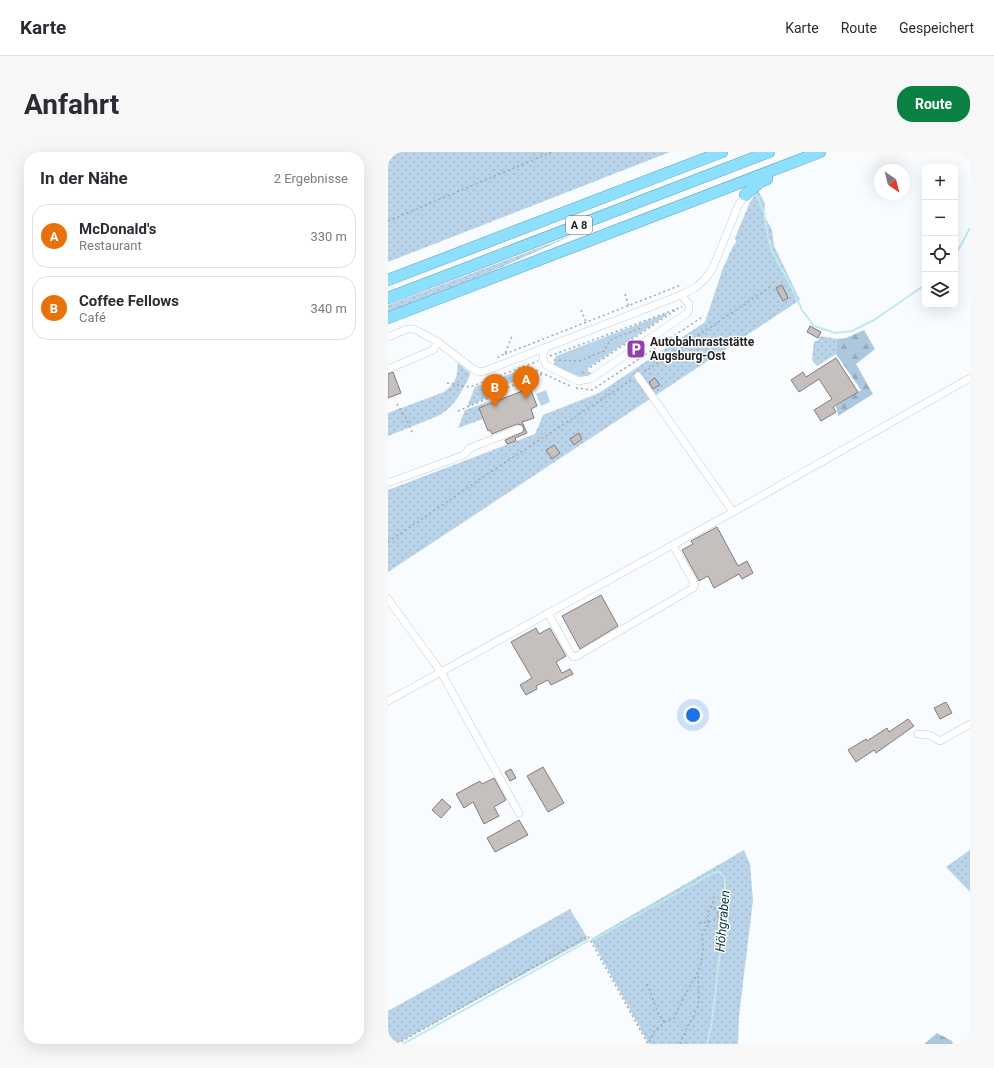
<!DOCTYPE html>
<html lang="de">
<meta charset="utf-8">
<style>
body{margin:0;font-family:Roboto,sans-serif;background:#f7f7f7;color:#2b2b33}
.controls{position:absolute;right:12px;top:12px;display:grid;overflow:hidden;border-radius:8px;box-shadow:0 4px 16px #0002}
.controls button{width:36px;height:36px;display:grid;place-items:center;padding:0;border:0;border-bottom:1px solid #e1e1e2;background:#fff;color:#2b2b33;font:20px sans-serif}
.compass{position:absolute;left:486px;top:12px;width:36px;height:36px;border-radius:50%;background:#fff;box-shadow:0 4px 16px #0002;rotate:145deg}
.you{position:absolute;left:305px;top:563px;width:14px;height:14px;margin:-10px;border:3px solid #fff;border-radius:50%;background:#1a73e8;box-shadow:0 0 0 6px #1a73e833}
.badge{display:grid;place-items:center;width:26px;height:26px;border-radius:50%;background:#0b8043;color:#fff;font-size:13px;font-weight:700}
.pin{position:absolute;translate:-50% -33px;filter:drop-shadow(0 1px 2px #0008)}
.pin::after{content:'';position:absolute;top:21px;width:14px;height:12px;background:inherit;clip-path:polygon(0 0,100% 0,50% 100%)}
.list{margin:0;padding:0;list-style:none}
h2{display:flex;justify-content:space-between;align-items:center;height:52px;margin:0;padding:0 16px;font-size:17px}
h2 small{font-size:13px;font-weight:400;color:#7c7c81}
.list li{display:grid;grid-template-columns:26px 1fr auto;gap:12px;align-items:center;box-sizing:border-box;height:64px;margin:0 8px 8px;padding:0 8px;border:1px solid #e1e1e2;border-radius:16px}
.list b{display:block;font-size:15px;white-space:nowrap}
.list p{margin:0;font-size:13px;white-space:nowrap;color:#7c7c81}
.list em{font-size:13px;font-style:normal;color:#7c7c81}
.icon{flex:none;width:22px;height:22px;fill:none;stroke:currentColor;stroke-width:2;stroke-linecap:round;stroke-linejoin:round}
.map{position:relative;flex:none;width:582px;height:892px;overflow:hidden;border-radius:16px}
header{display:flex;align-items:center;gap:24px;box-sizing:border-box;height:56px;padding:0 20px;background:#fff;border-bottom:1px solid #e1e1e2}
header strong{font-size:19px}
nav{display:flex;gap:22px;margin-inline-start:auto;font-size:14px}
.intro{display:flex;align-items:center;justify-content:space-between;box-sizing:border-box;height:96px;padding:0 24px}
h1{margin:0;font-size:28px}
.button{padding:10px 18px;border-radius:16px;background:#0b8043;color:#fff;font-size:14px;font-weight:700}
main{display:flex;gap:24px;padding:0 24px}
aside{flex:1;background:#fff;border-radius:16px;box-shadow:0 4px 16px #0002}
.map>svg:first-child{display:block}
</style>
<header>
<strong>Karte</strong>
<nav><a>Karte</a><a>Route</a><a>Gespeichert</a></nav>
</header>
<div class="intro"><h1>Anfahrt</h1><a class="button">Route</a></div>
<main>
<aside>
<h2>In der Nähe<small>2 Ergebnisse</small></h2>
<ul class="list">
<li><span class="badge" style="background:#e8710a">A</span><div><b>McDonald's</b><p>Restaurant</p></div><em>330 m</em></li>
<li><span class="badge" style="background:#e8710a">B</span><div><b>Coffee Fellows</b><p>Café</p></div><em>340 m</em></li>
</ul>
</aside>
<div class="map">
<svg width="582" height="892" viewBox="0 0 582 892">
<defs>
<pattern id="grass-dots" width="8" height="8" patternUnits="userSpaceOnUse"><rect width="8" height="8" fill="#b9d4e9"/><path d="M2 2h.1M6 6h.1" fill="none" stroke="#9fb6c8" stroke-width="1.8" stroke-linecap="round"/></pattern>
<pattern id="forest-firs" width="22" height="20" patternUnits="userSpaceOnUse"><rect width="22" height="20" fill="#acc8df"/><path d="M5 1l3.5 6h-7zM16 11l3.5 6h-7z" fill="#94acbf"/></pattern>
</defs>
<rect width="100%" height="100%" fill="#f8fcff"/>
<g fill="url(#grass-dots)">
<path d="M0 0H282L0 110Z"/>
<path d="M370 38 377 52 376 63 384 78 386 94 412 148 0 420V338L147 282 155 263 211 241 317 170 335 116 345 94 348 90 347 86 361 52Z"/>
<path d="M187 82 103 120 0 160V153Z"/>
<path d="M432 184 449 187 448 202 429 214 424 208 426 189H430Z"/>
<path d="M70 211 82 221V223C74 239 67 255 50 264L0 284V261L56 240C68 231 69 226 70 211Z"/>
<path d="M138 216 151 222 110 235 108 234 106 228Z"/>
<path d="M103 229 105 235 100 245 79 255 87 235Z"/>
<path d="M108 247V248L91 256 95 267 70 276 77 258Z"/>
<path d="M356 698 362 712 365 748 351 864 350 892H261L203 787Z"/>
<path d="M582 698V740L558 715Z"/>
<path d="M182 757 200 787 8 892H0V859Z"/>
</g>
<g fill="url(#forest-firs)">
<path d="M476 178 487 197 468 212 485 242 450 264 448 254 473 238 448 202 449 187 458 186Z"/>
<path d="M549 881 564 889 565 892H536Z"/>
</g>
<g fill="#b9d4e9">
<path d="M279 161V163L197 218 206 222 193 225 165 214 168 204Z"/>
<path d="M158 238 162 250 153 254 148 242Z"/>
</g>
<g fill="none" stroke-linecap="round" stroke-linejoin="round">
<g stroke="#c0eaea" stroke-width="2">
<path d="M367 39 376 61 380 85 384 99 403 134 414 158 426 174 447 181 464 179 486 168 537 133"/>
<path d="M567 104 582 76"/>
<path d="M205 788 325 721 332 720 337 727V741L334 781 324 870 319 892"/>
<path d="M15 892 200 789"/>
</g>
</g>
<g fill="#c5bfbd" stroke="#827c7b">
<path d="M394 133 400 146 395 149 388 136Z"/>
<path d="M422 174 433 180 430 186 419 180Z"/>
<path d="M448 206 470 240 445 255 448 260 433 269 426 258 444 247 431 227 411 240 403 228 415 220 418 225Z"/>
<path d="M5 220 13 241 0 246V222Z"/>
<path d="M267 226 272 233 265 237 261 230Z"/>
<path d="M142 236 149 254 143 257 146 266 134 270 139 281 127 286 128 289 119 292 117 288 135 280 136 277 134 273 129 272 104 282 102 278 100 279 91 256Z"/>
<path d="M191 281 194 287 186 293 182 287Z"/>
<path d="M166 293 172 301 164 307 158 298Z"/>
<path d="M329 375 350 414 359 409 365 421 354 427 351 422 326 436 320 424 311 429 294 398 305 392 303 389Z"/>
<path d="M213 443 230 474 192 497 174 464Z"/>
<path d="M148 476 151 482 162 476 178 504 168 510 174 521 182 517 185 522 163 533 160 528 148 534 149 537 138 543 132 533 144 526 123 490Z"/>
<path d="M558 550 564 561 552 567 546 556Z"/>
<path d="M520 567 526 574 488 601 486 598 468 610 460 598 478 587 479 589 499 576 501 580Z"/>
<path d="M155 615 176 651 160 660 139 624Z"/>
<path d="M123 617 128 626 122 629 117 620Z"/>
<path d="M106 626 118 648 106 655 111 664 96 672 85 650 76 656 68 642 92 629 94 632Z"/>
<path d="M54 647 63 655 53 666 44 658Z"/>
<path d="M131 668 140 683 107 700 99 686Z"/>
</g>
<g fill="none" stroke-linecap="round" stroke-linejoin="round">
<g stroke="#c7ccd0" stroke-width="8">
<g id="minor">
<path d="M0 185 19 177H26L50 190 85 217 91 220 97 219 293 143 307 136 316 128 324 118 350 54 357 43"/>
<path d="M158 195 155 203V207L158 213 190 229 202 227 298 162 301 158V152L293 143"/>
<path d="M0 217 45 198 50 190"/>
<path d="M250 224 345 360"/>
<path d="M0 331 76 303 82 296 131 277"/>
<path d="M0 447 53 520 131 661"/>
<path d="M160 461 182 501 185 505 189 504 305 436 307 433 305 429 285 393"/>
<path d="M0 549 345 360 582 226"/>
<path d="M530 582 542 583 552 589 582 572"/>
</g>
</g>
<g stroke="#669eb1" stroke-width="12">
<g id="highway">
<path d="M357 43 372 30 379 27"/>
<path d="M0 128 334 0"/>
<path d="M0 146 381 0"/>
<path d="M0 166 432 0"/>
</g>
</g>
<g stroke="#a3a6a8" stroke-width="1.5" stroke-dasharray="2 3" stroke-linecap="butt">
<path d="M0 69 164 0"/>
<path d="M237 142 241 154"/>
<path d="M193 158 198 170"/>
<path d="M117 202 293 133"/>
<path d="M162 204 294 155"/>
<path d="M110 206 111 204 117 202 124 184"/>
<path d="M166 208 191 209 216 199 222 188 255 175"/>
<path d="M139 214 184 235"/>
<path d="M256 220 382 135"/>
<path d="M194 221 289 157"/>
<path d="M105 223 104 227 112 248"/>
<path d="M59 231 82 235 150 209"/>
<path d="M188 236 204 238 316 164"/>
<path d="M9 252 19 268 24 280"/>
<path d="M70 259 103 245 115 237 153 223 154 221"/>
<path d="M0 390 110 315 245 227"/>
<path d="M311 771C316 772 319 769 325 769L331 764 326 754H324"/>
<path d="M259 832 270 861 276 870 273 874 267 878 260 892"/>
<path d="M276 870 285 867C289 861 291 854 295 847 308 823 318 812 314 783L320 774V760L324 754 326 744"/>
<path d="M9 892 200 784 260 892"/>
<path d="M292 892 300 873 305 866 310 854 311 843 310 822"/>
</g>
<use href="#minor" stroke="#fff" stroke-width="7"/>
<use href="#highway" stroke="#8ce0fe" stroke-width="11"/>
</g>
<defs>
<g id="parking-square" transform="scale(1)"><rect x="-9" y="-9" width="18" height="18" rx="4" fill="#933fae" stroke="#fff"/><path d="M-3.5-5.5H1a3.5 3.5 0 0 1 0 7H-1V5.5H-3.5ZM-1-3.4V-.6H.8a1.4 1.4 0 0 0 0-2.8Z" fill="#fff"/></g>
</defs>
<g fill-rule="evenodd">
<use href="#parking-square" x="248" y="197"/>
</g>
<g text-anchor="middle" stroke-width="3" stroke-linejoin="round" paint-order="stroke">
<rect fill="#fff" stroke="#636465" stroke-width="1" x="178" y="64" width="26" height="18" rx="3"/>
<g font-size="11" font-weight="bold" fill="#202223">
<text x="191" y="77">A 8</text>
</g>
<g font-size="12" font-weight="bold" fill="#202223" stroke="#fff" text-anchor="start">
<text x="262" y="194">Autobahnraststätte<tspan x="262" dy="14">Augsburg-Ost</tspan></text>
</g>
<g font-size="13" font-style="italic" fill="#0e3637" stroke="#fff">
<text transform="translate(334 769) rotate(-85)" y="5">Höhgraben</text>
</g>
</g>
</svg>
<div class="controls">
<button>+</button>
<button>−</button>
<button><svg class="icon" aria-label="locate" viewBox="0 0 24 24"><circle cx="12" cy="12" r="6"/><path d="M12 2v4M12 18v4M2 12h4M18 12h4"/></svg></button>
<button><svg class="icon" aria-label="layers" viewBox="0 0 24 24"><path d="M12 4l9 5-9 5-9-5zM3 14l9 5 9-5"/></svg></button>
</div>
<svg class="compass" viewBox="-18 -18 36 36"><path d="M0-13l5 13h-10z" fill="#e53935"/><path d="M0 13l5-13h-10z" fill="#7c7c81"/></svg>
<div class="you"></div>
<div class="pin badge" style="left:138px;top:247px;background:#e8710a">A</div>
<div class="pin badge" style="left:107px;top:255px;background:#e8710a">B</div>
</div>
</main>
